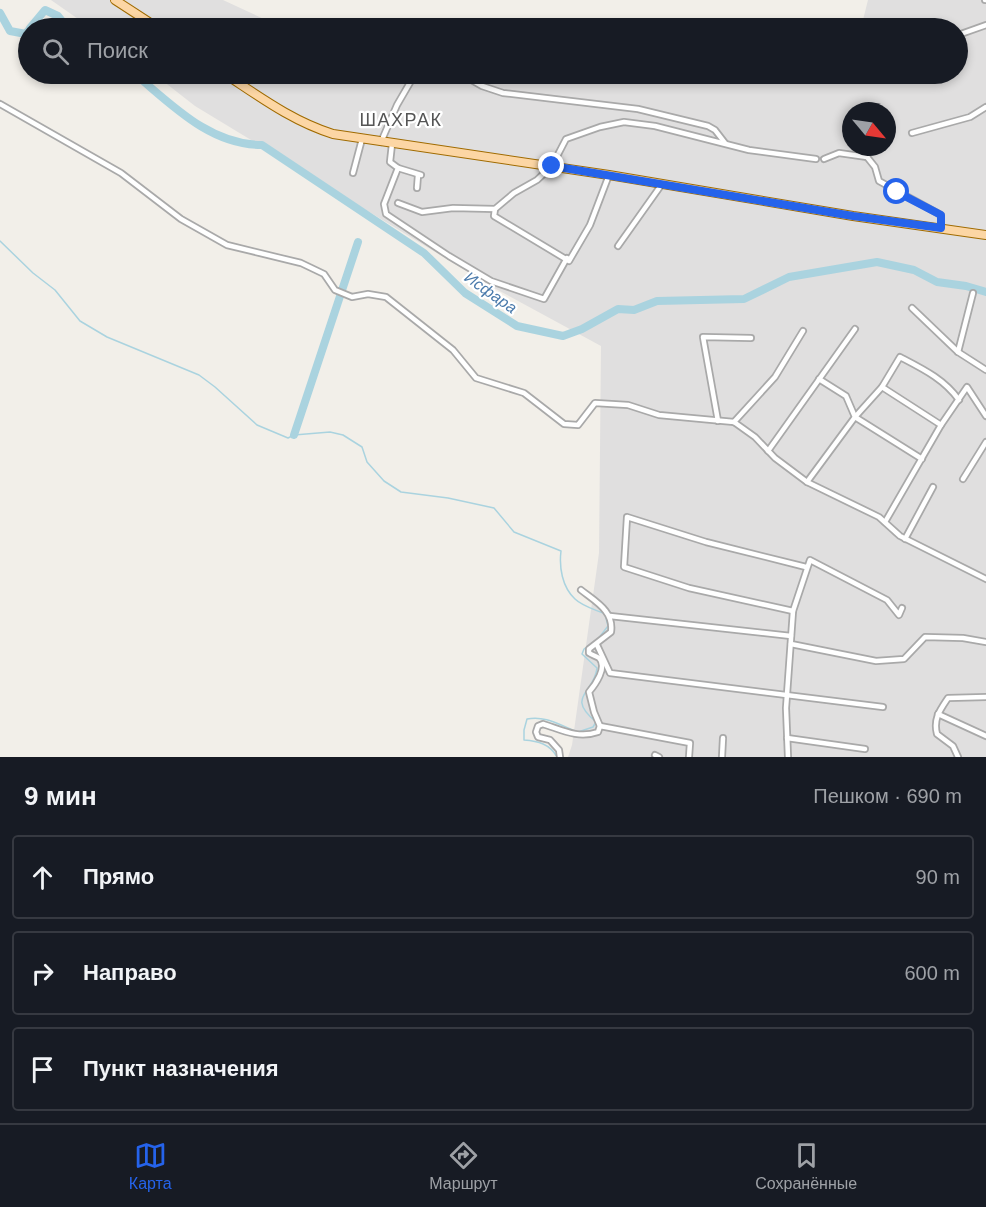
<!DOCTYPE html>
<html lang="ru">
<meta charset="utf-8">
<style>
body{margin:0;font-family:Helvetica,sans-serif;background:#20242c;color:#f1f3f6}
.compass{position:absolute;left:842px;top:102px;width:54px;height:54px;border-radius:50%;background:#171b24;box-shadow:0 3px 9px #0003;rotate:119deg}
.stop{position:absolute;width:18px;height:18px;margin:-14px;border:4px solid #2563eb;border-radius:50%;background:#fff}
.stop.end{background:#2563eb;border-color:#fff;box-shadow:0 2px 6px #0008}
.list{margin:0;padding:0;list-style:none}
h2{display:flex;justify-content:space-between;align-items:center;height:78px;margin:0;padding:0 24px;font-size:26px}
h2 small{font-size:20px;font-weight:400;color:#9ea1a6}
.list li{display:grid;grid-template-columns:39px 1fr auto;gap:18px;align-items:center;box-sizing:border-box;height:84px;margin:0 12px 12px;padding:0 12px;border:2px solid #363941;border-radius:6px}
.list b{display:block;font-size:22px;white-space:nowrap}
.list em{font-size:20px;font-style:normal;color:#9ea1a6}
.icon{flex:none;width:33px;height:33px;fill:none;stroke:currentColor;stroke-width:2;stroke-linecap:round;stroke-linejoin:round}
.map{position:relative;flex:none;width:986px;height:757px;overflow:hidden}
.search{position:absolute;background:#171b24;box-shadow:0 3px 9px #0003;left:18px;right:18px;top:18px;height:66px;display:flex;align-items:center;gap:15px;box-sizing:border-box;padding:0 21px;border-radius:33px;color:#9ea1a6;font-size:22px}
.sheet{height:366px;background:#171b24}
nav{display:flex;justify-content:space-around;align-items:center;box-sizing:border-box;height:84px;border-top:2px solid #363941;background:#171b24;font-size:16px;color:#9ea1a6}
nav a{display:grid;justify-items:center;gap:3px}
nav .on{color:#2563eb}
.map>svg:first-child{display:block}
</style>
<div class="map">
<svg width="986" height="757" viewBox="0 0 986 757">
<rect width="100%" height="100%" fill="#f2efe9"/>
<g fill="#e0dfdf" fill-rule="evenodd">
<path d="M51 0H223L266 20 388 28H91Z"/>
<path d="M868 0H986V757H568L572 745 599 553 601 346 496 289 195 106 154 74H958V28H861ZM851 111H887V147H851Z"/>
</g>
<g fill="none" stroke-linecap="round" stroke-linejoin="round">
<path stroke="#aad3df" stroke-width="1.5" d="M0 241 33 273 55 290 80 321 107 337 199 375 215 387 257 425 288 438 294 435 330 432 343 435 362 447 367 462 384 481 401 492 448 498 494 508 514 532 561 551C559 567 562 587 575 599 582 606 596 610 605 614L608 626 598 639 584 649 582 654 597 668C594 694 565 696 596 722L593 727 578 732C561 726 546 715 527 719L524 730V740C538 741 550 744 557 757"/>
<g stroke="#aad3df" stroke-width="8">
<path d="M0 13 10 31 26 34 28 31"/>
<path d="M30 28 45 10 58 16 66 26 72 28"/>
<path d="M135 74C172 105 210 145 262 145L424 253 465 293 517 326 563 336 582 329 618 309 634 310 657 301 744 299 789 277 877 262 914 270 937 282 966 286 986 292"/>
<path d="M294 435 358 242"/>
</g>
<g stroke="#a9a9a9" stroke-width="8">
<g id="street">
<path d="M985 0H986"/>
<path d="M958 35 986 25"/>
<path d="M461 74 482 86 503 93 638 109 708 126 715 130 725 143"/>
<path d="M0 104 121 173 181 219 227 245 301 263 324 274 335 290 352 297 368 294 386 297 453 350 476 378 524 393 564 424 578 425 595 403 628 405 659 415 734 422 755 437 775 458 807 482 879 517 900 536 986 579"/>
<path d="M912 133 970 117 986 107"/>
<path d="M381 142 397 105 415 74"/>
<path d="M392 144 390 162 398 168 384 204 386 214 449 256 491 281 544 299 567 258"/>
<path d="M867 157V152L872 147"/>
<path d="M824 159 839 153 867 157 875 167 879 181 941 215V228"/>
<path d="M398 168 421 175"/>
<path d="M353 173 362 139"/>
<path d="M417 188 418 175"/>
<path d="M398 203 422 212 453 208 495 209 514 193 537 180 552 166 566 139 600 127 624 122 655 126 749 150 816 159"/>
<path d="M495 209 494 216 569 261 590 225 609 175"/>
<path d="M618 246 662 184"/>
<path d="M912 308 958 352 986 370"/>
<path d="M958 352 973 293"/>
<path d="M882 387 941 425"/>
<path d="M718 421 703 337 751 338"/>
<path d="M734 422 775 377 803 331"/>
<path d="M768 451 855 329"/>
<path d="M922 459 855 417 882 387 900 357C923 369 944 379 959 400"/>
<path d="M963 479 986 442"/>
<path d="M807 482 855 417 846 396 819 379"/>
<path d="M885 522 941 425 967 387 986 416"/>
<path d="M905 539 933 487"/>
<path d="M793 611 689 588 624 567 627 517 706 542 806 567"/>
<path d="M610 616 791 636"/>
<path d="M791 644 876 661 904 659 925 637 963 638 986 642"/>
<path d="M597 645 610 673 883 707"/>
<path d="M938 714 986 736"/>
<path d="M600 726 690 743 689 757"/>
<path d="M787 738 865 749"/>
<path d="M655 755 659 757"/>
<path d="M560 757 559 750 550 740 538 737 536 732 538 726 543 724C562 730 578 739 598 732L600 726 594 712 589 692C595 685 608 667 599 658 596 656 592 655 589 653V649L611 632C614 611 596 602 581 590"/>
<path d="M722 757 723 738"/>
<path d="M788 757 786 708 793 611 810 560 887 600 899 615 902 608"/>
<path d="M958 757 953 746 937 734C933 719 940 710 948 698L986 697"/>
</g>
</g>
<g stroke="#a06b00" stroke-width="10">
<g id="primary">
<path d="M115 0 158 28"/>
<path d="M225 74C260 97 292 121 333 134L609 175 853 216 986 235"/>
</g>
</g>
<use href="#street" stroke="#fff" stroke-width="4.5"/>
<use href="#primary" stroke="#fcd6a4" stroke-width="8"/>
</g>
<g fill="none" stroke-linecap="round" stroke-linejoin="round">
<path stroke="#2563eb" stroke-width="8" d="M552 166 853 216 941 228V215L897 192"/>
</g>
<g text-anchor="middle" stroke-width="4.5" stroke-linejoin="round" paint-order="stroke">
<g font-size="16" font-style="italic" fill="#4a7aab" stroke="#fff">
<text transform="translate(491 292) rotate(35)" y="6">Исфара</text>
</g>
<g font-size="18" letter-spacing="1.5" fill="#555" stroke="#fff">
<text x="401" y="126">ШАХРАК</text>
</g>
</g>
</svg>
<svg class="compass" viewBox="-18 -18 36 36"><path d="M0-13l5 13h-10z" fill="#e53935"/><path d="M0 13l5-13h-10z" fill="#9ea1a6"/></svg>
<div class="stop" style="left:897px;top:192px"></div>
<div class="stop end" style="left:552px;top:166px"></div>
<div class="search"><svg class="icon" aria-label="search" viewBox="0 0 24 24"><circle cx="10" cy="10" r="6"/><path d="M15 15l6 6"/></svg>Поиск</div>
</div>
<section class="sheet">
<h2>9 мин<small>Пешком · 690 m</small></h2>
<ul class="list">
<li><svg class="icon" aria-label="ahead" viewBox="0 0 24 24"><path d="M12 20V5M6 11l6-6 6 6"/></svg><div><b>Прямо</b></div><em>90 m</em></li>
<li><svg class="icon" aria-label="right" viewBox="0 0 24 24"><path d="M7 20v-9h11M14 6l5 5-5 5"/></svg><div><b>Направо</b></div><em>600 m</em></li>
<li><svg class="icon" aria-label="arrive" viewBox="0 0 24 24"><path d="M6 21V4h12l-3 4 3 4H6"/></svg><div><b>Пункт назначения</b></div></li>
</ul>
</section>
<nav>
<a class="on"><svg class="icon" aria-label="map" viewBox="0 0 24 24"><path d="M3 6l6-2 6 2 6-2v14l-6 2-6-2-6 2zM9 4v14M15 6v14"/></svg>Карта</a>
<a><svg class="icon" aria-label="directions" viewBox="0 0 24 24"><path d="M12 3l9 9-9 9-9-9zM9 14v-3h6M13 9l2 2-2 2"/></svg>Маршрут</a>
<a><svg class="icon" aria-label="saved" viewBox="0 0 24 24"><path d="M7 4h10v16l-5-4-5 4z"/></svg>Сохранённые</a>
</nav>
